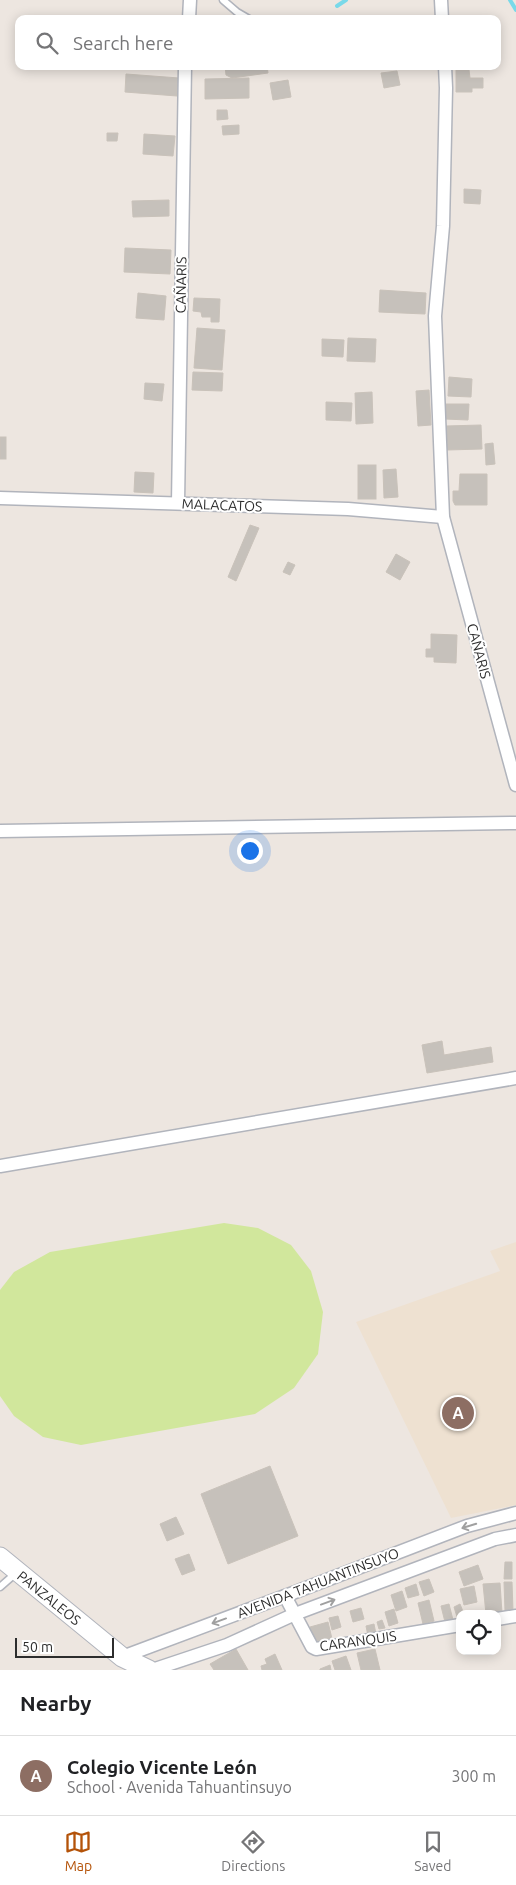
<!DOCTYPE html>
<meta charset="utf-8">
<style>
body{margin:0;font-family:Ubuntu,sans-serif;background:#f6f6f6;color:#202124}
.controls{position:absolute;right:15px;bottom:15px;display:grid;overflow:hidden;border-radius:10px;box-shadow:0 2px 12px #0003}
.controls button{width:45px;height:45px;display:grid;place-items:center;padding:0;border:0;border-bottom:1px solid #e0e0e0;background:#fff;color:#202124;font:25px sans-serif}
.scale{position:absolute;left:15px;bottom:12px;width:99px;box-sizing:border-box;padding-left:5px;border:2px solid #2d2d2d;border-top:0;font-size:14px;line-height:18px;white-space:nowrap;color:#2d2d2d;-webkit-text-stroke:4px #fff;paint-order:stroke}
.you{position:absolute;left:249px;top:850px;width:18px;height:18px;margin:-12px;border:4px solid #fff;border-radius:50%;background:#1a73e8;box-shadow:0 0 0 8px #1a73e833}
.badge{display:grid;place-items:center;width:32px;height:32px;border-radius:50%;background:#b45309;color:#fff;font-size:16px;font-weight:700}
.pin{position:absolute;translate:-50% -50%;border:2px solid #fff;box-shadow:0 1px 5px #0006}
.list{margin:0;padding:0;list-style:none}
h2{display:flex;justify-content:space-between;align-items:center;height:65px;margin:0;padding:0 20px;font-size:21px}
h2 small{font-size:16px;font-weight:400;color:#757577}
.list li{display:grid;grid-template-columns:32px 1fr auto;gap:15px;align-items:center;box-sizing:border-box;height:80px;padding:0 20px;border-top:1px solid #e0e0e0}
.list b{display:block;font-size:19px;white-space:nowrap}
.list p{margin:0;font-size:16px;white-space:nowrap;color:#757577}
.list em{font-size:16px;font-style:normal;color:#757577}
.icon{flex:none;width:28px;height:28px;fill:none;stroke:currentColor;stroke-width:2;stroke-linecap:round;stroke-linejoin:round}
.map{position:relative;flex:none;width:516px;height:1670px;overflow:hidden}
.search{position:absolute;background:#fff;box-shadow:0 2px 12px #0003;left:15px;right:15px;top:15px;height:55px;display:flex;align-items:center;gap:12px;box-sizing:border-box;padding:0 18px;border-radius:10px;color:#757577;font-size:19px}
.sheet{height:145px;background:#fff}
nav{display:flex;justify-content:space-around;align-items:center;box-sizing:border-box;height:70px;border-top:1px solid #e0e0e0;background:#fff;font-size:14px;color:#757577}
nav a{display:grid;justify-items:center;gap:2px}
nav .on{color:#b45309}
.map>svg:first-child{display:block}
</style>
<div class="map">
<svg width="516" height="1670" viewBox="0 0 516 1670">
<rect width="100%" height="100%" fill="#ede6e0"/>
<path fill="#eee1d1" d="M516 1242V1505L451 1518 356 1322 500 1271 490 1251Z"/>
<path fill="#d1e79c" d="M224 1223 258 1228 291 1245 311 1271 323 1312 318 1354 294 1388 255 1414 81 1445 43 1437 14 1416 0 1396V1290L14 1272 50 1252Z"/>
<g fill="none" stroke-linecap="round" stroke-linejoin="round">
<g stroke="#79d9e9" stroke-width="4">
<path d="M510 0 516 10"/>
<path d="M337 6 346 0"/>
</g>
</g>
<g fill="#c6c1bb" stroke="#c9c2ba">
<path d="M225 66H267L268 73 232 78 226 75Z"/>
<path d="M456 70H469L470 78H483V88H472V92H456Z"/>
<path d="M397 71 400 85 384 88 381 73Z"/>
<path d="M126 74 179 78 177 96 125 92Z"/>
<path d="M249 78V98L205 99V79Z"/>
<path d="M288 80 291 97 273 100 270 83Z"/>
<path d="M217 110H227L228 119 217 120Z"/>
<path d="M239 125V134L223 135 222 126Z"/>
<path d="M107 133H118L117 141H107Z"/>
<path d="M144 134 175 136 173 156 143 154Z"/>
<path d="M464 189 481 190 480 204 464 203Z"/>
<path d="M169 200V216L133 217 132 201Z"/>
<path d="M125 248 171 250 170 274 124 272Z"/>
<path d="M380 290 426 293 425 314 379 312Z"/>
<path d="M138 293 166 296 164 320 136 318Z"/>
<path d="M194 298 220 299 219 322H211V317H202L201 312 193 311Z"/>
<path d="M197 328 225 330 222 370 194 368Z"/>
<path d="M348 338 376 339 375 362 347 361Z"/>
<path d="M322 339 344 340 343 357 322 356Z"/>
<path d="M193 372 223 373 222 391 192 390Z"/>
<path d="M449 377 472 379 471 397 448 396Z"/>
<path d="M145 383 164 384 162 401 144 399Z"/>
<path d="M429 390 431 425 418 426 416 391Z"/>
<path d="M372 392 373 423 356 424 355 393Z"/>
<path d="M326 402 352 403 351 421 326 420Z"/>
<path d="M445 404H469L468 420 445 419Z"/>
<path d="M481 425 482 449 447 450 446 426Z"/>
<rect x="0" y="437" width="6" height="22"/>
<path d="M493 443 495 464 486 465 485 444Z"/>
<rect x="358" y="465" width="18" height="34"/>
<path d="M396 469 398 497 384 498 383 470Z"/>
<path d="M135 472 154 473 153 493 134 492Z"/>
<path d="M460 474H487V505H455L453 501V491H459Z"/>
<path d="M250 525 259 528 236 581 228 577Z"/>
<path d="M396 554 410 562 400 580 386 572Z"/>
<path d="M288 562 295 565 290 575 283 572Z"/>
<path d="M431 634 457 635 456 663 434 662V657H426V649H431Z"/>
<path d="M442 1041 444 1055 491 1047 493 1062 427 1073 422 1045Z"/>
<path d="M270 1466 298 1536 228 1564 201 1494Z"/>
<path d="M176 1517 184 1534 167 1541 160 1524Z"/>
<path d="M189 1554 195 1570 182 1575 175 1559Z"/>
<path d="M505 1562H512V1579H504Z"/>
<path d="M478 1565 483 1579 464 1586 459 1572Z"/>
<path d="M429 1579 434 1592 424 1596 419 1582Z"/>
<path d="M504 1582H512L513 1611H505Z"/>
<path d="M500 1583 502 1613 486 1614 483 1584Z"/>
<path d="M416 1584 419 1595 408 1598 405 1588Z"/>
<path d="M474 1586 477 1602 464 1605 460 1589Z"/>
<path d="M402 1591 407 1607 396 1611 391 1595Z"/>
<path d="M429 1600 434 1621 423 1624 418 1603Z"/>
<path d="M449 1604 453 1620 445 1622 441 1606Z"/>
<path d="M460 1604 464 1614H460L458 1620 454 1607Z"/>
<path d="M361 1608 364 1619 353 1622 350 1611Z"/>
<path d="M394 1609 398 1623 389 1626 385 1612Z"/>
<path d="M338 1616 341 1627 332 1630 329 1618Z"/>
<path d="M382 1620 385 1628 379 1629 377 1622Z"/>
<path d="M328 1622 333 1643 316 1648 310 1627Z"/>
<path d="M374 1624 376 1634 368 1636 366 1626Z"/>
<path d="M236 1649 248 1670H214L210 1664Z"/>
<path d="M375 1649 380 1670H361L357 1653Z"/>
<path d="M275 1654 282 1670H262L261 1666 267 1664 265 1659Z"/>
<path d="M346 1656 351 1670H335L332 1661Z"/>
<path d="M330 1665 331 1670H320V1669Z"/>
</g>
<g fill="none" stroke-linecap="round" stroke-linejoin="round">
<g stroke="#b1b4bc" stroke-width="9">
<g id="lane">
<path d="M223 0 237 12 249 19"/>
<path d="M0 1587 16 1573"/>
</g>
</g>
<g stroke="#b1b4bc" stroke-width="15">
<g id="street">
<path d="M441 0 442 19"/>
<path d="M189 19 190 0"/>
<path d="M445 66 446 88 443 226 435 316 443 517 516 785"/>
<path d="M0 498 348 509 443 517"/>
<path d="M178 503 185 66"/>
<path d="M0 831 516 823"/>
<path d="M0 1166 516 1078"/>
<path d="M285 1596 312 1647 316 1649 460 1625"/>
<path d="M497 1619 516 1616"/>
<path d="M122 1657 285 1596 467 1526 516 1513"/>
<path d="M152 1670 227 1645 295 1614 495 1539 516 1535"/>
</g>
</g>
<g stroke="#b1b4bc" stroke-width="21">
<path id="secondary" d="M0 1557 122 1657 149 1670"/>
</g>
<use href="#lane" stroke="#fff" stroke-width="6"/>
<use href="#street" stroke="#fff" stroke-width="12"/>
<use href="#secondary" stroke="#fff" stroke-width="19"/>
</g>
<defs><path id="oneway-shaft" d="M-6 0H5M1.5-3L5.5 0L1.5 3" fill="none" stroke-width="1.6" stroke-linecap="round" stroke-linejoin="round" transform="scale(1.25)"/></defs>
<g stroke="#a0a0a0">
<use href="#oneway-shaft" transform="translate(469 1526) rotate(163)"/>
<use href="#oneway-shaft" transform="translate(328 1602) rotate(-20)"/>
<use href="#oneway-shaft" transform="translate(219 1621) rotate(160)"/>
</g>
<g text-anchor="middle" stroke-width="4" stroke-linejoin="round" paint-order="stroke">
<g font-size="14" fill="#2d2d2d" stroke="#fff">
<text transform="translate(181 285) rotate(-89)" y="5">CAÑARIS</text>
<text transform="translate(222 505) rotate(2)" y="5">MALACATOS</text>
<text transform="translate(479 651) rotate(75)" y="5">CAÑARIS</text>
<text transform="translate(318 1583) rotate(-21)" y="5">AVENIDA TAHUANTINSUYO</text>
<text transform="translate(49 1598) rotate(39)" y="5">PANZALEOS</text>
<text transform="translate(358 1641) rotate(-8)" y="5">CARANQUIS</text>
</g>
</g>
</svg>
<div class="controls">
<button><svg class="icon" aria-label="locate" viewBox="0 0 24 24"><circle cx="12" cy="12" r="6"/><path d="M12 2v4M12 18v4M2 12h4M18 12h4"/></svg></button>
</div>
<div class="scale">50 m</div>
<div class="you"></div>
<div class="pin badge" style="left:458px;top:1413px;background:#8d6e63">A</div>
<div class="search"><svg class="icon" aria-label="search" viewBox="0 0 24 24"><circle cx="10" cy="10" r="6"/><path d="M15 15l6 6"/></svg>Search here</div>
</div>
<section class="sheet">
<h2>Nearby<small></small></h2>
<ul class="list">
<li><span class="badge" style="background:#8d6e63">A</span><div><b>Colegio Vicente León</b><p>School · Avenida Tahuantinsuyo</p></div><em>300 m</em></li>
</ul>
</section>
<nav>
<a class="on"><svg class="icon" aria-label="map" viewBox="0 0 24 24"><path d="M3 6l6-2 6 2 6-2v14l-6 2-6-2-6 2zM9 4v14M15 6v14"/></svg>Map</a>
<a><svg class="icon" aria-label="directions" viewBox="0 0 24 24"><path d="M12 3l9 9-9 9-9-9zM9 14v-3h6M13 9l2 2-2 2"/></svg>Directions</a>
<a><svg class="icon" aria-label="saved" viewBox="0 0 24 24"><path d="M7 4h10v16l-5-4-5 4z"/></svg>Saved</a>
</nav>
